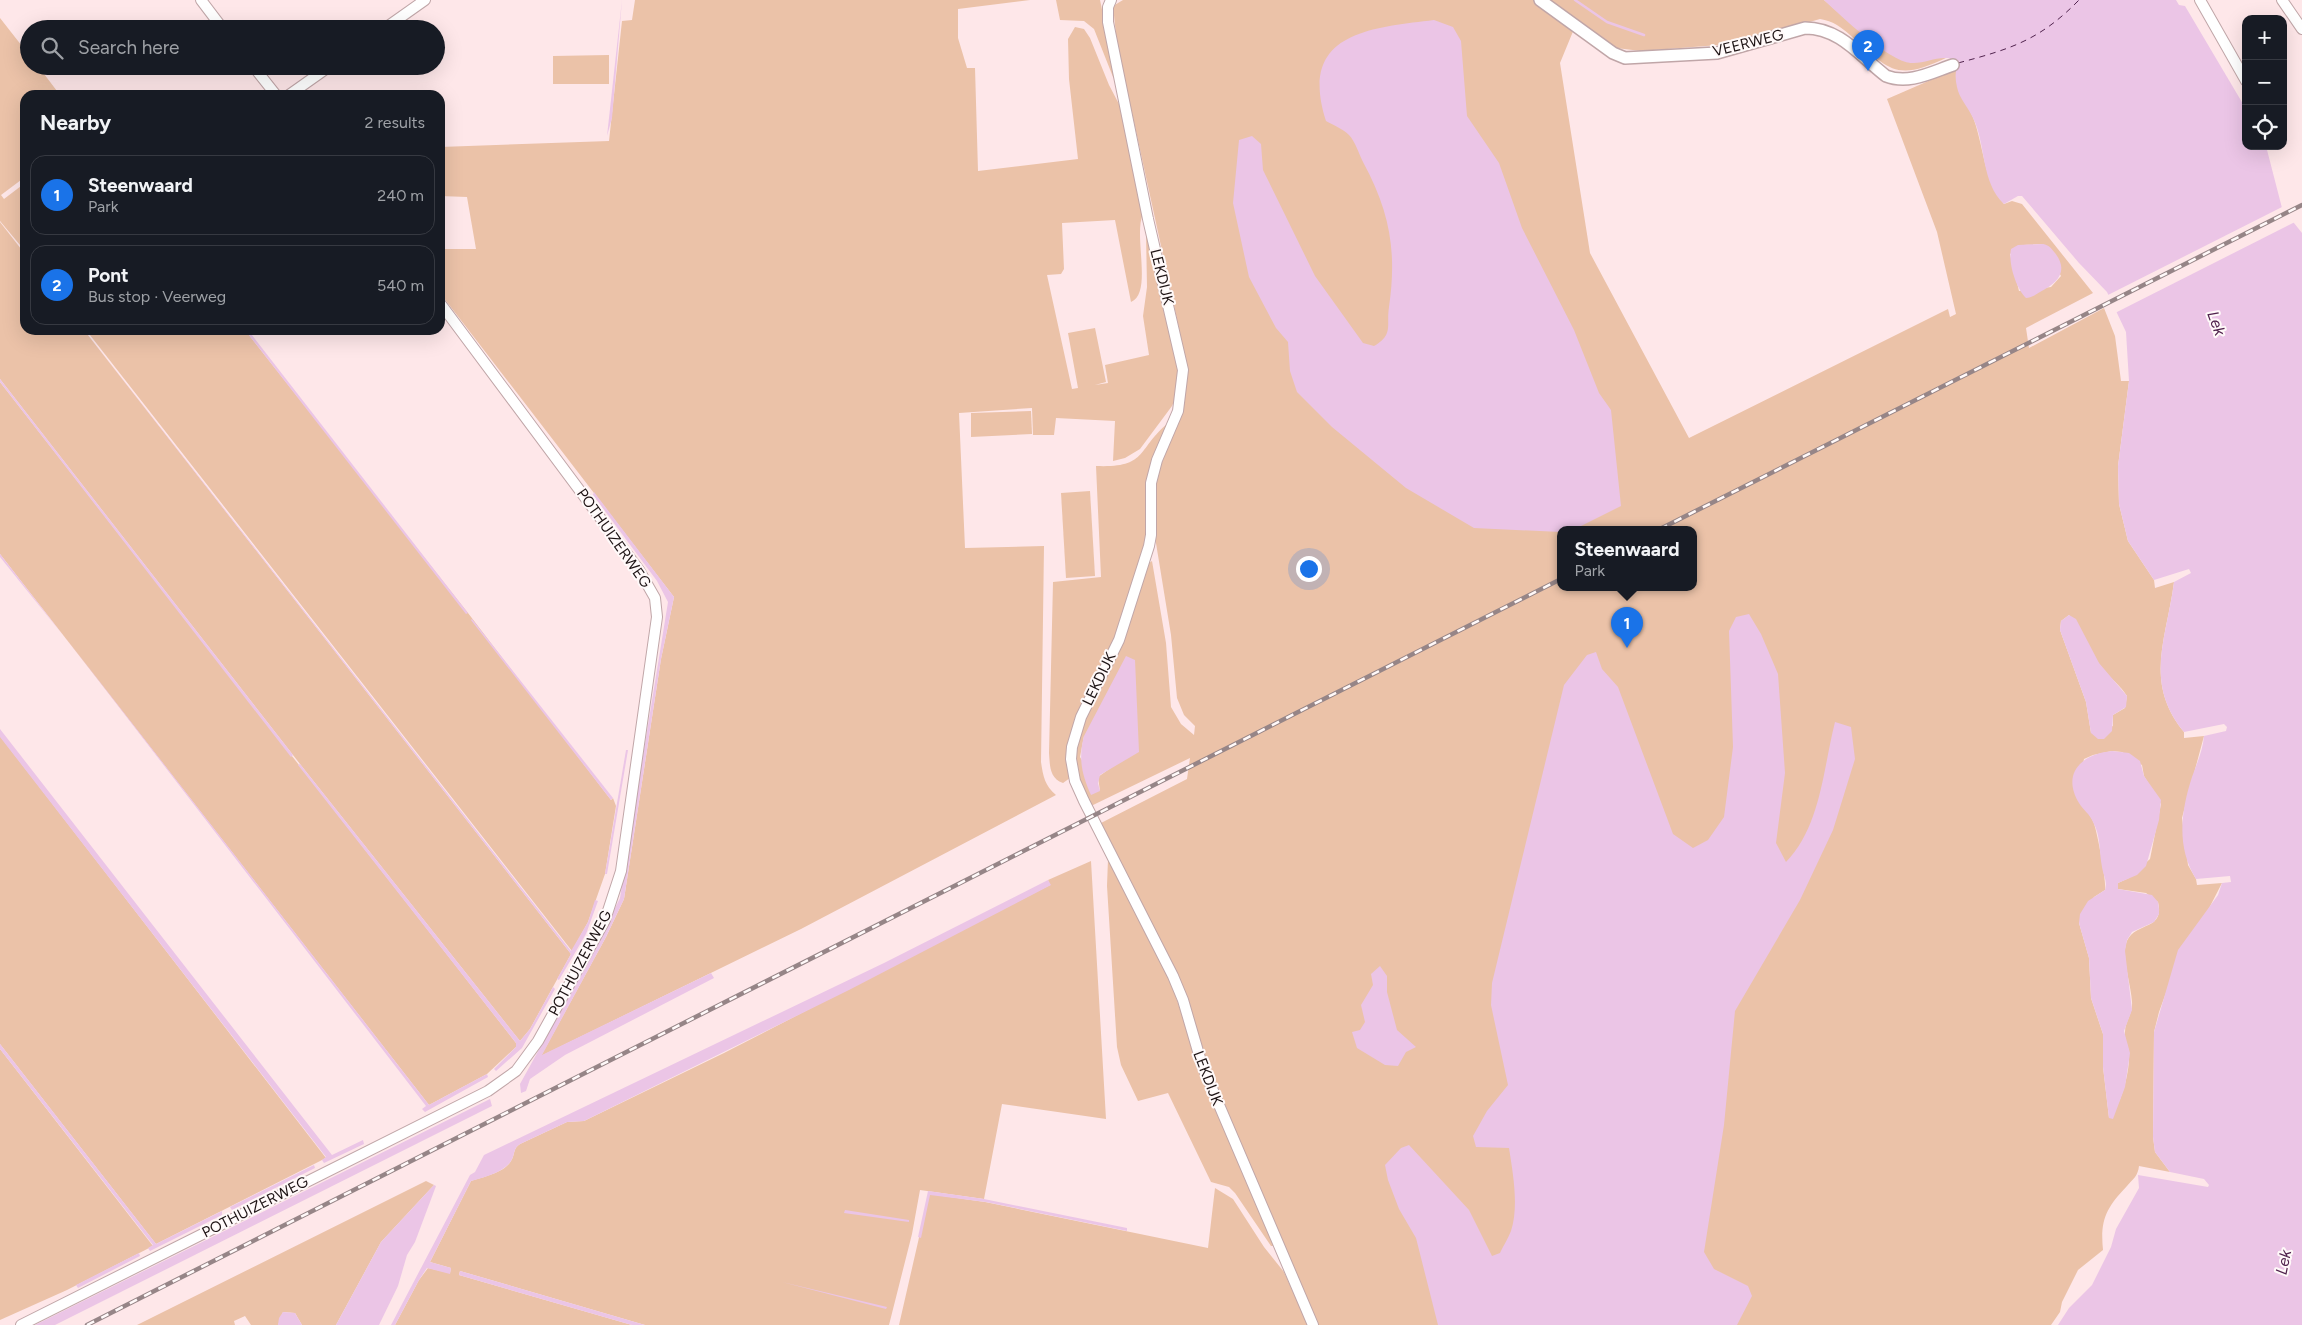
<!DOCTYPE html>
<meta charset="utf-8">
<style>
body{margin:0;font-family:Figtree,sans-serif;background:#20242c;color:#f1f3f6}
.controls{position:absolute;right:15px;top:15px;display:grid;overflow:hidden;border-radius:10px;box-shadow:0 5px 20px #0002}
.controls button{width:45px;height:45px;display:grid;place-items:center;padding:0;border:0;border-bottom:1px solid #363941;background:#171b24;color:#f1f3f6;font:25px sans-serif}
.you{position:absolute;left:1308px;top:568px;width:18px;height:18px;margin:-12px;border:4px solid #fff;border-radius:50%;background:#1a73e8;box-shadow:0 0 0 8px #1a73e833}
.badge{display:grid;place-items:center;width:32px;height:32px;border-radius:50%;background:#1a73e8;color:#fff;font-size:16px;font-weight:700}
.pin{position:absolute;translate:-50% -41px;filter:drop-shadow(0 1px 2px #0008)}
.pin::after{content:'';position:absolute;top:26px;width:18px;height:15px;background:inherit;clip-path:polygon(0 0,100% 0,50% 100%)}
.popup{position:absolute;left:1557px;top:526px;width:140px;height:65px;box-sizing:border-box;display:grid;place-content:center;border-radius:10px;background:#171b24;filter:drop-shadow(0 1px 4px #0005);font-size:16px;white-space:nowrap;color:#9ea1a6}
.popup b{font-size:19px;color:#f1f3f6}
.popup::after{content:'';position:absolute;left:50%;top:100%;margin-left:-10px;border:10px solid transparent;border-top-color:#171b24}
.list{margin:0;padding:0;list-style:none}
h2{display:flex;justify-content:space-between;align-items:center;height:65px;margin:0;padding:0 20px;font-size:21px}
h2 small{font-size:16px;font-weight:400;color:#9ea1a6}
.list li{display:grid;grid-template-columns:32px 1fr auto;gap:15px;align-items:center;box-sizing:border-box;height:80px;margin:0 10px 10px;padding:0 10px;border:1px solid #363941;border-radius:15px}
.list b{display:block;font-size:19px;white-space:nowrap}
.list p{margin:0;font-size:16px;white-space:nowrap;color:#9ea1a6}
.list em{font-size:16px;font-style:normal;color:#9ea1a6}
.icon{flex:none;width:28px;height:28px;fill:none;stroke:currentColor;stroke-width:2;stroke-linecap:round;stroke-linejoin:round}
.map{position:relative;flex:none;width:2302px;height:1325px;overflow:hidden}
.search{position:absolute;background:#171b24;box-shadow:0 5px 20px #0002;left:20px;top:20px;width:425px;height:55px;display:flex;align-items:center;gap:12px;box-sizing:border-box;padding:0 18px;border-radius:28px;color:#9ea1a6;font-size:19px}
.panel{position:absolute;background:#171b24;box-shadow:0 5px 20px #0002;left:20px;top:90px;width:425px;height:245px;border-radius:15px}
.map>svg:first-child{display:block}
</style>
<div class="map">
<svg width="2302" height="1325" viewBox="0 0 2302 1325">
<rect width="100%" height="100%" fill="#fee7e9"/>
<g fill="#ebc2a8" fill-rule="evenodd">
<path d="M635 0H1030L958 9V38L967 68H975L978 171 1078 159 1069 79 1068 39 1075 27 1084 29 1090 38 1109 85 1120 106 1143 214C1133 235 1153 293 1131 302L1115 220 1062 223 1064 269 1061 274 1047 275 1072 389 1078 388 1068 333 1095 328 1106 382 1095 385 1108 383 1105 365 1149 355 1143 316 1147 287 1146 232 1179 376 1176 397 1172 406 1140 449 1125 458 1113 461 1115 421 1056 418 1054 435H1033L1032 408 959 413 965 548 1044 546 1041 762C1043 776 1045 786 1056 795L801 929 541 1056 606 937 624 899 661 659 674 597 440 293V249H476L467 197 440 196V147L609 141 622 21 632 20Z"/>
<path d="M1056 0H1100L1117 81 1113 77 1094 29 1084 21 1060 20Z"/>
<path d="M1123 0H1824L1870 40 1911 63 1939 57H1948C1896 82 1890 71 1850 35 1841 27 1833 21 1820 19L1732 44 1641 51 1616 48 1575 19 1574 29 1560 63 1590 253 1689 438 1948 309 1950 317 1956 314 1937 232 1887 99 1956 69C1957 96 1966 98 1974 120 1984 148 1984 181 2004 204L2012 201 2022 204 2093 293 2026 328 2029 348 2104 308 2115 336 2121 381H2129L2118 466 2119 504 2128 541 2154 580 2155 588 2174 582C2167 638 2143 682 2184 732V738L2204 736 2182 818 2188 865 2196 879 2197 885 2222 883 2167 990 2159 1012 2154 1032 2153 1137 2155 1152 2170 1172 2139 1166C2138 1176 2133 1179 2127 1186 2106 1208 2100 1220 2103 1250L2078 1270 2062 1302 2060 1312 2051 1325H1317L1200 1048 1101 827V823L1187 779 1190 758 1091 806 1077 780 1074 747 1149 563 1152 561 1166 643 1171 707 1181 724 1194 735 1195 726 1184 715 1177 698 1171 635 1155 537 1154 500 1157 476 1166 452 1187 370 1185 356 1117 44 1113 6ZM2043 244 2061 276 2051 287 2019 291 2010 254 2023 245ZM1561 529H1693V587H1561ZM2069 615C2085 633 2089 652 2103 669 2111 679 2121 686 2127 696L2125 708 2113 715V726L2091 733 2086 702 2060 630 2061 621ZM1084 736 1112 767 1098 777 1100 791 1080 757ZM2112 751 2122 752 2142 765 2144 776 2161 804 2150 859 2129 878 2118 883V889L2146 893 2158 902C2166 934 2128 919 2125 949 2124 966 2131 985 2132 1002 2133 1014 2125 1021 2125 1032 2124 1040 2129 1046 2129 1054 2130 1072 2121 1106 2109 1118L2103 1067V1034L2091 998 2089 958 2079 923 2094 897 2105 890C2107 885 2097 829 2093 821 2089 812 2080 805 2076 795L2084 759 2093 755Z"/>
<path d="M0 18 29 55V66H38L60 95H25V177L1 195 4 199 25 183V251L0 221Z"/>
<path d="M609 55V84H553V56Z"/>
<path d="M0 222 25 254V330H84L571 954 530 1029 520 1041 300 764 0 379Z"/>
<path d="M86 330H245L468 613 611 800 613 798 616 806 605 874 588 922 572 951Z"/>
<path d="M0 382 516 1043V1047L487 1074 429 1105 0 554Z"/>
<path d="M1031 411 1032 434 971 437V413Z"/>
<path d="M1168 423 1147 479 1145 504 1146 545 1123 620 1068 758 1070 778 1063 783C1049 778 1050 765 1049 753L1053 582 1101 577 1096 466C1148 468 1136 450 1168 423Z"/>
<path d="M1090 491 1095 576 1066 578 1061 493Z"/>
<path d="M0 736 326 1158 156 1244 0 1044Z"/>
<path d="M1108 859 1169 977 1208 1091 1274 1246H1271L1235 1193 1229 1187 1211 1182 1168 1093 1138 1101 1121 1065 1117 1047 1107 886Z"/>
<path d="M1091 861 1106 1119 1002 1104 984 1199 920 1190 912 1234 889 1325H645L460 1271 459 1275 632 1325H395L419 1280 428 1268 450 1273 451 1268 430 1262 471 1181C483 1177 504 1173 511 1161 515 1155 513 1148 520 1144L567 1122 584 1121 724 1053 1050 885 1048 880Z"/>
<path d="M0 1049 153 1246 67 1290 0 1320Z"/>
<path d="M426 1181 434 1185 381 1242 336 1325H302L295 1313 283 1312 278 1325H251L245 1316 234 1321 235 1325H137Z"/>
<path d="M1215 1188 1233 1199 1264 1247 1284 1272 1308 1325H899L929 1194 985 1202 1208 1248Z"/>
</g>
<g fill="#ebc5e6">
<path d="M622 0 612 118 607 136Z"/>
<path d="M1824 0H2176L2179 5 2185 6 2246 109V146H2266L2282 208 2302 233V1325H2058L2069 1308 2092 1285 2111 1247 2116 1229 2139 1188 2138 1175 2208 1187 2209 1185 2204 1179 2170 1172 2155 1152 2153 1137 2154 1032 2178 950 2218 895 2222 883 2231 882 2230 876 2196 879C2176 847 2181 811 2192 777 2197 763 2203 750 2204 736L2226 731 2227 727 2224 724 2184 732C2143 682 2167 638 2174 582L2191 573 2189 569 2154 580 2128 541 2119 504 2118 466 2129 381 2126 332 2107 292 2079 263 2022 196H2018L2004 204C1981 183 1986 144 1973 118 1968 107 1959 98 1957 87 1955 79 1955 71 1958 64L1956 60C1939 54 1927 64 1911 63 1888 61 1841 16 1824 0Z"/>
<path d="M1434 20 1453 27 1461 41 1467 116 1499 163 1522 228 1574 330 1599 393 1611 410 1621 506 1575 529H1561V532L1474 528 1406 488 1332 427 1297 392 1290 371 1288 342 1276 328 1249 277 1233 203 1239 140 1252 136 1261 144 1263 170 1315 276 1363 343 1374 346C1394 334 1386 326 1389 307 1397 251 1390 212 1363 162 1359 154 1355 141 1349 135 1343 129 1333 125 1326 121 1298 34 1367 28 1434 20Z"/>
<path d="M2043 244C2049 245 2051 248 2055 253 2069 271 2058 283 2040 292 2035 295 2031 298 2026 298 2016 288 2008 263 2011 249L2018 245Z"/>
<path d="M84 330 571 951 588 922 595 900 598 901 586 934 559 980 557 979 571 954Z"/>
<path d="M245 330H248L468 613 466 614Z"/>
<path d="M0 379 293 755 291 757 0 382Z"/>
<path d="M594 492 674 597 661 659 624 899 606 937 542 1055 711 973 714 978 565 1055 530 1079 526 1091 521 1093 520 1084 598 943 620 898 668 602 657 581 593 495Z"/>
<path d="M0 554 62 634 0 557Z"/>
<path d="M1749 614 1761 634 1778 674 1785 773 1776 843 1786 862C1821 826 1823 769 1835 722L1851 727 1855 759 1833 830 1800 900 1735 1011 1724 1125 1704 1252 1714 1269 1748 1286 1752 1296 1737 1325H1438L1416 1238 1399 1209 1388 1180 1385 1165 1401 1148 1409 1145 1469 1210 1492 1256 1500 1253C1503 1246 1508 1239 1511 1231 1519 1206 1513 1174 1509 1148L1476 1147 1473 1136 1487 1111 1508 1085 1491 1005 1492 983 1564 685 1587 655 1596 652 1602 669 1618 687 1673 834 1693 848 1708 840 1724 817 1733 747 1729 631 1736 617Z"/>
<path d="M2069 615 2076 619 2099 663 2127 696 2126 707 2113 715 2112 731 2104 739H2098L2091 733 2086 702 2060 630 2061 621Z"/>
<path d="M472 619 613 798 611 800 471 620Z"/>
<path d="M65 637 429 1105 487 1074 488 1077 425 1112 422 1109 426 1106Z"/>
<path d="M1126 656 1135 660 1139 752 1100 775 1098 783 1100 791 1091 795C1082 775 1078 759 1084 736Z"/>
<path d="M0 729 332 1155 363 1140 364 1144 324 1163 322 1160 326 1157 0 737Z"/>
<path d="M626 750H628L607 874H605Z"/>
<path d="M2112 751 2129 753 2140 761 2144 776 2161 800 2159 820 2146 866 2137 875 2118 883V889L2152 895 2158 902 2159 909V914L2154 922 2132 932 2127 940 2125 951 2132 1010 2124 1031 2130 1053 2125 1087 2113 1119 2109 1118 2103 1067V1034L2091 998 2089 958 2079 923 2080 914 2088 901 2105 890C2108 882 2103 875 2102 867 2099 852 2101 836 2093 822 2090 814 2083 810 2079 803 2061 773 2082 754 2112 751Z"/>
<path d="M300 764 520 1041 530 1029 553 987 555 989 522 1048 496 1071 494 1069 516 1047V1043L298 765Z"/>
<path d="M1048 880 1051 885 849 990 584 1121 567 1122 520 1144C513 1148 515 1155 511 1161 503 1173 483 1177 471 1181L430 1262 451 1268 450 1274 427 1268 419 1280 395 1325H391L470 1175 475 1172 484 1155 884 963Z"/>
<path d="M1380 966 1387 976V992L1397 1030 1416 1047 1406 1052 1398 1066 1385 1065 1357 1048 1352 1032 1360 1030 1365 1022 1361 1005 1373 985 1371 974Z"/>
<path d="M0 1044 156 1244 222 1211V1215L150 1251 148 1248 153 1245 0 1049Z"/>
<path d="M490 1099 492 1106 55 1325H35Z"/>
<path d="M314 1165 315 1168 232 1210 230 1207Z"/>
<path d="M434 1185 436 1186 415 1242 407 1255 398 1286 379 1325H336L381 1242Z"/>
<path d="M928 1191 984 1199 1127 1228V1231L986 1202 930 1195 921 1238 918 1237Z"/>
<path d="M845 1210 909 1220V1222L844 1213Z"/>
<path d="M139 1253 140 1256 78 1288 76 1285Z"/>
<path d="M460 1271 645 1325H632L459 1275Z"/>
<path d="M782 1282 887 1307 886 1309Z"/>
<path d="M283 1312 295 1313 302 1325H278L279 1318Z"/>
</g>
<path fill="#fee7e9" d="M2284 206 2295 222 2115 313 2106 296Z"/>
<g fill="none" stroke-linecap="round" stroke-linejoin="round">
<path stroke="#ebc5e6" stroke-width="2.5" d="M1575 0 1607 22 1644 35"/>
<path stroke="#50234d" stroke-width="1" stroke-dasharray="6 5" stroke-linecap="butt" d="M1958 63C2011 49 2040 40 2079 0"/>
<g stroke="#c0a6a8" stroke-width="12">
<g id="minor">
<path d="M201 0 223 29"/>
<path d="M1111 0 1108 7V22L1148 219 1183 370 1178 411 1157 460 1151 483V535L1149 546 1119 640 1081 717 1072 747 1071 759 1075 781 1084 801 1173 976 1183 1000 1202 1065 1313 1325"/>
<path d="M2200 0 2246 81"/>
<path d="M2282 0 2302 29"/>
<path d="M384 29 425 0"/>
<path d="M253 66 276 95"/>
<path d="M289 95 330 66"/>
<path d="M21 1325 488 1091 516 1071 538 1041 605 920 621 871 657 617 655 598 639 570 440 303"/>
</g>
</g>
<g stroke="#c0a6a8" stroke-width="14">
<path id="tertiary" d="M1540 0 1613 53 1625 58 1717 53 1805 28C1840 28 1860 56 1886 76 1909 85 1932 72 1953 65"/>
</g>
<use href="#minor" stroke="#fff" stroke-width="10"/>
<use href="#tertiary" stroke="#fff" stroke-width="11"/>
<g stroke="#968587" stroke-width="4.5">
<g id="rail">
<path d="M1660 529 2302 205"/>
<path d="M87 1325 1561 579"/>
</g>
</g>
<use href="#rail" stroke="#fff9f9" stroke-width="2.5" stroke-dasharray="8" stroke-linecap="butt"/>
</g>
<g text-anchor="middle" stroke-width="4" stroke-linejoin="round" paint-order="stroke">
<g font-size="15" fill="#1d1314" stroke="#fff9f9">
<text transform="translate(1748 43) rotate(-14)" y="5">VEERWEG</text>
<text transform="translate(1162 277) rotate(76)" y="5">LEKDIJK</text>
<text transform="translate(614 538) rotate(55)" y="5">POTHUIZERWEG</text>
<text transform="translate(1099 679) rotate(-64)" y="5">LEKDIJK</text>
<text transform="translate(580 963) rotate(-62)" y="5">POTHUIZERWEG</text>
<text transform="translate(1208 1078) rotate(69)" y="5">LEKDIJK</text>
<text transform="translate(255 1207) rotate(-27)" y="5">POTHUIZERWEG</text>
</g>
<g font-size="16" font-style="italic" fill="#50234d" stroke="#fff9f9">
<text transform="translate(2217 323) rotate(70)" y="6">Lek</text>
<text transform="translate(2283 1262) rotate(-78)" y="6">Lek</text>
</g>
</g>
</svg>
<div class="controls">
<button>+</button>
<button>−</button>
<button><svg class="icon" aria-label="locate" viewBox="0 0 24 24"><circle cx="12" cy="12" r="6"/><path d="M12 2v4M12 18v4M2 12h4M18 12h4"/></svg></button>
</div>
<div class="you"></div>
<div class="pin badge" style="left:1627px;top:648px">1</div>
<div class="popup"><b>Steenwaard</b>Park</div>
<div class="pin badge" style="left:1868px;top:71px">2</div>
<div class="search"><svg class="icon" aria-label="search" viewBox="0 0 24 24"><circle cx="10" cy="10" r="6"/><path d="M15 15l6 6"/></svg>Search here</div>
<section class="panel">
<h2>Nearby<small>2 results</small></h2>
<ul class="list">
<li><span class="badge">1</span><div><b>Steenwaard</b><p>Park</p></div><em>240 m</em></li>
<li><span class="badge">2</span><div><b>Pont</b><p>Bus stop · Veerweg</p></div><em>540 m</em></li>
</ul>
</section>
</div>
